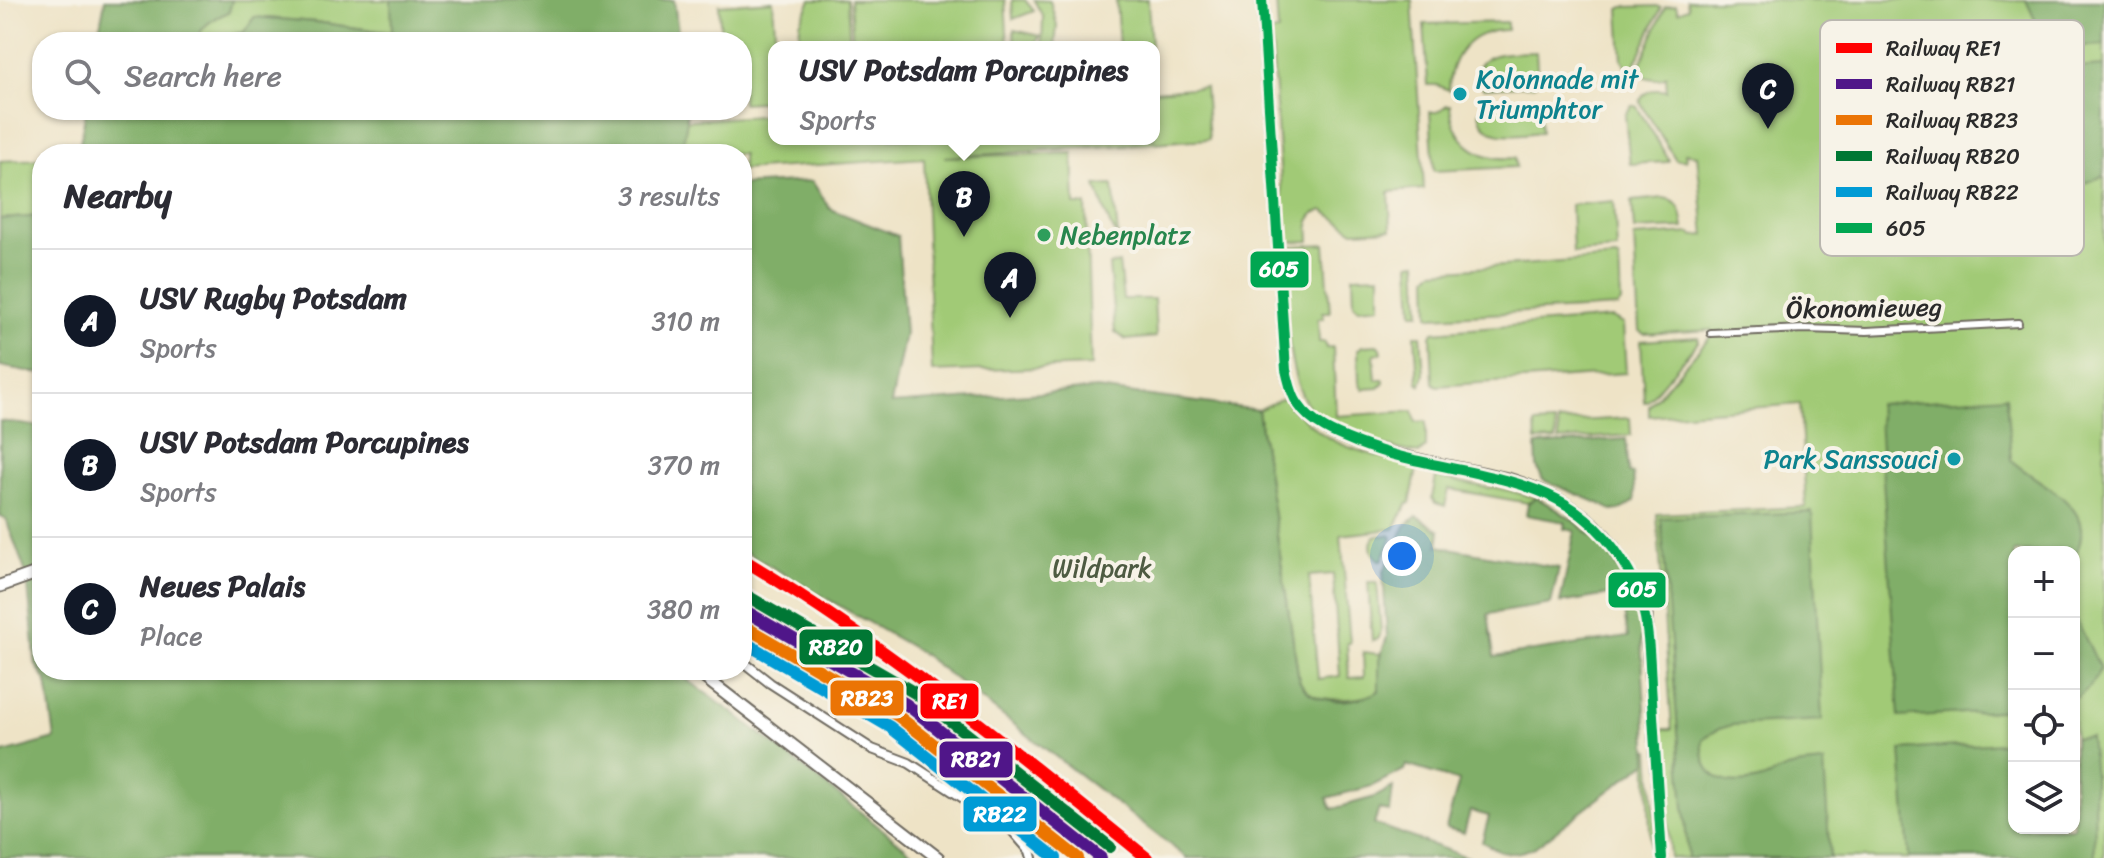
<!DOCTYPE html>
<meta charset="utf-8">
<style>
body{margin:0;font-family:Sriracha,sans-serif;background:#f2f2f3;color:#2b2b33}
.controls{position:absolute;right:24px;bottom:24px;display:grid;overflow:hidden;border-radius:16px;box-shadow:0 2px 6px #0004}
.controls button{width:72px;height:72px;display:grid;place-items:center;padding:0;border:0;border-bottom:2px solid #e1e1e2;background:#fff;color:#2b2b33;font:40px sans-serif}
.you{position:absolute;left:1402px;top:556px;width:28px;height:28px;margin:-20px;border:6px solid #fff;border-radius:50%;background:#1a73e8;box-shadow:0 0 0 12px #1a73e833}
.badge{display:grid;place-items:center;width:52px;height:52px;border-radius:50%;background:#111827;color:#fff;font-size:26px;font-weight:700}
.pin{position:absolute;translate:-50% -66px;filter:drop-shadow(0 2px 4px #0008)}
.pin::after{content:'';position:absolute;top:42px;width:28px;height:24px;background:inherit;clip-path:polygon(0 0,100% 0,50% 100%)}
.popup{position:absolute;left:768px;top:41px;width:392px;height:104px;box-sizing:border-box;display:grid;place-content:center;border-radius:16px;background:#fff;filter:drop-shadow(0 2px 6px #0005);font-size:26px;white-space:nowrap;color:#7c7c81}
.popup b{font-size:30px;color:#2b2b33}
.popup::after{content:'';position:absolute;left:50%;top:100%;margin-left:-16px;border:16px solid transparent;border-top-color:#fff}
.list{margin:0;padding:0;list-style:none}
h2{display:flex;justify-content:space-between;align-items:center;height:104px;margin:0;padding:0 32px;font-size:34px}
h2 small{font-size:26px;font-weight:400;color:#7c7c81}
.list li{display:grid;grid-template-columns:52px 1fr auto;gap:24px;align-items:center;box-sizing:border-box;height:144px;padding:0 32px;border-top:2px solid #e1e1e2}
.list b{display:block;font-size:30px;white-space:nowrap}
.list p{margin:0;font-size:26px;white-space:nowrap;color:#7c7c81}
.list em{font-size:26px;font-style:normal;color:#7c7c81}
.icon{flex:none;width:44px;height:44px;fill:none;stroke:currentColor;stroke-width:2;stroke-linecap:round;stroke-linejoin:round}
.map{position:relative;flex:none;width:2104px;height:858px;overflow:hidden}
.search{position:absolute;background:#fff;box-shadow:0 2px 6px #0004;left:32px;top:32px;width:720px;height:88px;display:flex;align-items:center;gap:20px;box-sizing:border-box;padding:0 28px;border-radius:32px;color:#7c7c81;font-size:30px}
.panel{position:absolute;background:#fff;box-shadow:0 2px 6px #0004;left:32px;top:144px;width:720px;height:536px;border-radius:32px}
.map>svg:first-child{display:block}
</style>
<div class="map">
<svg width="2104" height="858" viewBox="0 0 2104 858">
<rect width="100%" height="100%" fill="#f7f3e8"/>
<filter id="ink" filterUnits="userSpaceOnUse"><feTurbulence type="fractalNoise" baseFrequency=".0125" numOctaves="2"/><feDisplacementMap in="SourceGraphic" scale="16" xChannelSelector="R" yChannelSelector="G"/><feConvolveMatrix kernelMatrix="1 2 1 2 8 2 1 2 1" color-interpolation-filters="sRGB"/></filter>
<filter id="wash" filterUnits="userSpaceOnUse"><feTurbulence type="fractalNoise" baseFrequency=".006" numOctaves="4" result="noise"/><feDisplacementMap in="SourceGraphic" scale="32" xChannelSelector="R" yChannelSelector="G"/><feGaussianBlur stdDeviation="1.8" result="paint"/><feColorMatrix in="noise" values="0 0 0 0 0 0 0 0 0 0 0 0 0 0 0 0 0 1.4 0 .05"/><feComposite in="paint" operator="in"/></filter>
<g filter="url(#wash)">
<rect width="100%" height="100%" fill="#eee3c6"/>
<g fill="#a1ca76" stroke="#667a50" stroke-width="2" fill-rule="evenodd">
<path d="M232 0H391L393 33 316 22 254 17 244 33 226 36 218 42H195C202 25 212 19 229 11Z"/>
<path d="M811 0H847L850 47H799L800 23Z"/>
<path d="M850 0H1005L1008 47H853Z"/>
<path d="M1012 0H1025L1034 11 1013 19Z"/>
<path d="M1034 0 1050 1 1057 25 1055 47H1042L1043 17Z"/>
<path d="M1116 0H1148L1151 47H1119Z"/>
<path d="M1276 0H1412L1424 189 1389 192 1391 229 1354 231 1323 210 1314 213 1309 221 1310 241 1285 242 1271 32 1278 31Z"/>
<path d="M1687 0H2104V858H1670L1661 729H1672L1657 514 1806 507 1800 404 1649 416V406L1711 336V330L1644 334 1639 331 1634 237 1691 233 1693 236 1705 235 1697 155 1685 153 1686 160H1676L1640 102C1644 89 1655 89 1667 91L1666 76C1659 81 1647 79 1640 74L1639 68 1665 7 1676 5 1678 12 1688 8ZM2014 552H2074V828H2014Z"/>
<path d="M773 1 776 47H774V101L742 103V42H721L719 5Z"/>
<path d="M1658 6 1661 8 1634 67 1630 70 1622 60 1619 9 1623 7Z"/>
<path d="M1507 22V30C1470 30 1449 56 1449 90L1436 85H1428L1424 24Z"/>
<path d="M1014 30 1040 36 1034 47H1015Z"/>
<path d="M1536 52 1538 82 1535 85 1483 88C1481 82 1476 78 1477 71 1482 49 1520 53 1536 52Z"/>
<path d="M1205 87 1209 139 944 157 1073 153 1075 205H1086L1091 366 932 372 924 158 742 170V154H123L774 115V139H1154V91Z"/>
<path d="M1536 99 1539 101 1541 132C1519 134 1483 143 1479 112L1484 108V102Z"/>
<path d="M1447 105H1450C1453 141 1477 161 1515 158L1516 167 1434 171 1430 112H1437Z"/>
<path d="M1632 105 1637 107 1669 160 1667 162 1630 164 1625 115Z"/>
<path d="M42 159V216L0 219V161Z"/>
<path d="M1113 185 1118 236 1110 225 1096 186Z"/>
<path d="M1664 198C1681 201 1682 214 1684 228L1634 230 1632 201Z"/>
<path d="M1614 201 1617 250 1573 253 1571 205Z"/>
<path d="M1325 244 1330 312H1323L1324 318 1318 319 1319 342H1325L1326 348 1333 347 1336 416 1413 411 1416 422 1426 421V447L1419 454C1386 446 1348 440 1320 419 1281 390 1287 294 1284 247Z"/>
<path d="M1616 258 1619 260 1621 302 1617 307 1431 317 1429 315 1428 277 1434 271Z"/>
<path d="M1417 262 1420 313H1413L1410 263Z"/>
<path d="M1119 263 1123 299H1154L1156 337 1126 340 1115 332 1109 265Z"/>
<path d="M1380 275V306L1358 308 1354 304 1353 276Z"/>
<path d="M1612 318 1623 324 1626 373 1437 386 1433 383 1431 336 1433 332Z"/>
<path d="M1415 335H1421L1424 375 1421 385 1418 382Z"/>
<path d="M1698 337 1699 341 1647 402H1644L1641 341Z"/>
<path d="M1377 345 1381 348 1382 353 1374 354 1376 380H1384V383L1379 388 1363 389 1359 383 1358 350 1362 346Z"/>
<path d="M1287 396C1316 446 1363 452 1414 465L1417 469 1410 503 1407 504 1394 529 1341 535 1350 643H1347L1349 678 1364 677 1363 652 1379 654 1383 650C1379 662 1384 677 1379 689 1375 700 1328 701 1318 697 1308 694 1303 689 1299 680L1258 410ZM1333 574 1340 676 1318 679 1309 576Z"/>
<path d="M1630 418 1631 435 1559 440 1558 422Z"/>
<path d="M1555 423 1556 440 1536 441 1535 424Z"/>
<path d="M1436 477 1488 488 1494 487 1537 498 1528 503 1449 489 1445 506 1435 503 1432 498Z"/>
<path d="M1390 535 1392 538 1382 560H1379C1371 554 1368 544 1375 536Z"/>
<path d="M1368 582H1377L1381 631 1379 638 1372 641Z"/>
<path d="M1647 750H1650L1657 858H1651Z"/>
</g>
<g fill="#80ae67" stroke="#566c49" stroke-width="2">
<path d="M105 0H232L229 12C212 19 202 25 195 42H97Z"/>
<path d="M391 0H674L679 42H218L226 36 244 32 254 17 316 22 392 33Z"/>
<path d="M2026 0H2104V45L2042 49 2036 22Z"/>
<path d="M2104 66V176L2064 190 2062 213 2054 220 2023 218 1991 190C2023 155 2041 117 2044 70Z"/>
<path d="M86 110H686L687 121 681 154H78Z"/>
<path d="M812 181 830 209 898 236 905 334 891 404 1097 389 1258 410 1299 680C1311 707 1357 704 1379 691V660L1387 637 1383 573 1405 526 1417 516 1440 531 1438 546 1559 568 1551 604 1488 614 1494 657 1628 637 1621 593 1560 603 1575 531 1564 529 1565 522 1526 515 1528 503 1537 498C1600 532 1628 566 1644 637L1641 638 1648 761 1535 847C1512 857 1503 854 1482 842L1489 816 1470 811 1464 833 1446 828 1459 781 1406 765 1404 770 1372 786 1327 798 1332 809 1375 797 1393 787 1390 812 1379 809 1374 824 1469 858H1187L920 652 742 550V185Z"/>
<path d="M42 216V374L0 366V219Z"/>
<path d="M2006 396 2011 460C2040 487 2103 506 2074 557V552H2014V710L1899 717 1878 404Z"/>
<path d="M0 421 42 427V670H674L744 721 919 858H0V754L55 739 47 682 36 665 27 576 6 519 0 516Z"/>
<path d="M1626 439 1629 473 1633 474 1635 501C1623 510 1615 515 1603 505L1543 480 1537 467 1536 445Z"/>
<path d="M1812 512 1822 720 1732 725 1719 729 1703 739C1700 780 1727 789 1762 779 1772 776 1781 769 1792 767 1802 764 1814 764 1824 763L1830 858H1688L1661 518Z"/>
<path d="M2074 615 2100 668C2095 683 2087 691 2074 699Z"/>
<path d="M2090 737 2094 776 2095 858H1909L1901 750 2014 742V828H2074V738Z"/>
</g>
</g>
<g filter="url(#ink)">
<g fill="none" stroke-linecap="round" stroke-linejoin="round">
<g stroke="#6f6b61" stroke-width="10">
<path id="pedestrian" d="M1711 333 1805 329 1867 331 2018 323"/>
</g>
<g stroke="#6f6b61" stroke-width="12">
<path id="minor" d="M742 661 770 683 872 749 909 763 1011 829 1030 851 1032 858"/>
</g>
<g stroke="#6f6b61" stroke-width="15">
<g id="tertiary">
<path d="M1262 0 1286 370C1289 382 1291 395 1298 405 1328 453 1460 465 1514 481 1539 489 1564 501 1585 517 1616 541 1633 577 1646 614L1662 858"/>
<path d="M0 586 42 571"/>
<path d="M695 670 938 858"/>
</g>
</g>
<use href="#pedestrian" stroke="#fff" stroke-width="6"/>
<use href="#minor" stroke="#fff" stroke-width="8"/>
<use href="#tertiary" stroke="#fff" stroke-width="11"/>
<g stroke="#f7f3e8" stroke-width="16">
<path id="bus-1" d="M1262 0 1286 370C1289 381 1291 395 1298 404 1312 425 1335 434 1358 443 1465 485 1580 460 1636 587 1651 623 1649 662 1652 700 1655 753 1659 805 1662 858"/>
</g>
<use href="#bus-1" stroke="#00a651" stroke-width="10"/>
<g stroke="#f7f3e8" stroke-width="18">
<path id="rail-1" d="M742 559C887 645 1016 752 1147 858"/>
</g>
<g stroke="#f7f3e8" stroke-width="18">
<path id="rail-2" d="M742 609 906 704 1101 858"/>
</g>
<g stroke="#f7f3e8" stroke-width="18">
<path id="rail-3" d="M742 625 898 716 1078 858"/>
</g>
<g stroke="#f7f3e8" stroke-width="18">
<path id="rail-4" d="M749 597 915 693 1110 847"/>
</g>
<g stroke="#f7f3e8" stroke-width="18">
<path id="rail-5" d="M742 641 890 727 1056 858"/>
</g>
<use href="#rail-1" stroke="#f00" stroke-width="12"/>
<use href="#rail-2" stroke="#501689" stroke-width="12"/>
<use href="#rail-3" stroke="#eb7405" stroke-width="12"/>
<use href="#rail-4" stroke="#007734" stroke-width="12"/>
<use href="#rail-5" stroke="#009bd5" stroke-width="12"/>
</g>
</g>
<g fill="#0f9aa8" stroke="#f7f3e8" stroke-width="3">
<circle cx="1460" cy="94" r="8"/>
<circle cx="1954" cy="459" r="8"/>
</g>
<circle fill="#2e9e5b" stroke="#f7f3e8" stroke-width="3" cx="1044" cy="235" r="8"/>
<g text-anchor="middle" stroke-width="8" stroke-linejoin="round" paint-order="stroke">
<g font-size="26" fill="#0d838f" stroke="#f7f3e8" text-anchor="start">
<text x="1476" y="88">Kolonnade mit<tspan x="1476" dy="30">Triumphtor</tspan></text>
<text x="1938" y="468" text-anchor="end">Park Sanssouci</text>
</g>
<g font-size="26" fill="#27864d" stroke="#f7f3e8" text-anchor="start">
<text x="1060" y="244">Nebenplatz</text>
</g>
<g font-size="26" fill="#2b2b2b" stroke="#f7f3e8">
<text transform="translate(1864 308) rotate(-1)" y="9">Ökonomieweg</text>
</g>
<g font-size="26" fill="#4e5b42" stroke="#f7f3e8">
<text x="1102" y="577">Wildpark</text>
</g>
</g>
<rect x="1820" y="20" width="264" height="236" rx="12" fill="#f7f3e8" stroke="#bab7af" stroke-width="2"/>
<rect x="1836" y="43" width="36" height="10" fill="#f00"/>
<rect x="1836" y="79" width="36" height="10" fill="#501689"/>
<rect x="1836" y="115" width="36" height="10" fill="#eb7405"/>
<rect x="1836" y="151" width="36" height="10" fill="#007734"/>
<rect x="1836" y="187" width="36" height="10" fill="#009bd5"/>
<rect x="1836" y="223" width="36" height="10" fill="#00a651"/>
<g font-size="22" fill="#2b2b2b">
<text x="1886" y="56">Railway RE1</text>
<text x="1886" y="92">Railway RB21</text>
<text x="1886" y="128">Railway RB23</text>
<text x="1886" y="164">Railway RB20</text>
<text x="1886" y="200">Railway RB22</text>
<text x="1886" y="236">605</text>
</g>
<g stroke="#f7f3e8" stroke-width="3">
<rect x="1249" y="250" width="61" height="39" rx="8" fill="#00a651"/>
<rect x="1607" y="571" width="60" height="38" rx="8" fill="#00a651"/>
<rect x="798" y="628" width="76" height="38" rx="8" fill="#007734"/>
<rect x="829" y="679" width="76" height="38" rx="8" fill="#eb7405"/>
<rect x="919" y="682" width="61" height="38" rx="8" fill="#f00"/>
<rect x="938" y="740" width="76" height="39" rx="8" fill="#501689"/>
<rect x="962" y="795" width="76" height="38" rx="8" fill="#009bd5"/>
</g>
<g font-size="22" text-anchor="middle" font-weight="bold" fill="#fff">
<text x="1279" y="277">605</text>
<text x="1637" y="597">605</text>
<text x="836" y="655">RB20</text>
<text x="867" y="706">RB23</text>
<text x="950" y="709">RE1</text>
<text x="976" y="767">RB21</text>
<text x="1000" y="822">RB22</text>
</g>
</svg>
<div class="controls">
<button>+</button>
<button>−</button>
<button><svg class="icon" aria-label="locate" viewBox="0 0 24 24"><circle cx="12" cy="12" r="6"/><path d="M12 2v4M12 18v4M2 12h4M18 12h4"/></svg></button>
<button><svg class="icon" aria-label="layers" viewBox="0 0 24 24"><path d="M12 4l9 5-9 5-9-5zM3 14l9 5 9-5"/></svg></button>
</div>
<div class="you"></div>
<div class="pin badge" style="left:1010px;top:318px">A</div>
<div class="pin badge" style="left:964px;top:237px">B</div>
<div class="popup"><b>USV Potsdam Porcupines</b>Sports</div>
<div class="pin badge" style="left:1768px;top:129px">C</div>
<div class="search"><svg class="icon" aria-label="search" viewBox="0 0 24 24"><circle cx="10" cy="10" r="6"/><path d="M15 15l6 6"/></svg>Search here</div>
<section class="panel">
<h2>Nearby<small>3 results</small></h2>
<ul class="list">
<li><span class="badge">A</span><div><b>USV Rugby Potsdam</b><p>Sports</p></div><em>310 m</em></li>
<li><span class="badge">B</span><div><b>USV Potsdam Porcupines</b><p>Sports</p></div><em>370 m</em></li>
<li><span class="badge">C</span><div><b>Neues Palais</b><p>Place</p></div><em>380 m</em></li>
</ul>
</section>
</div>
